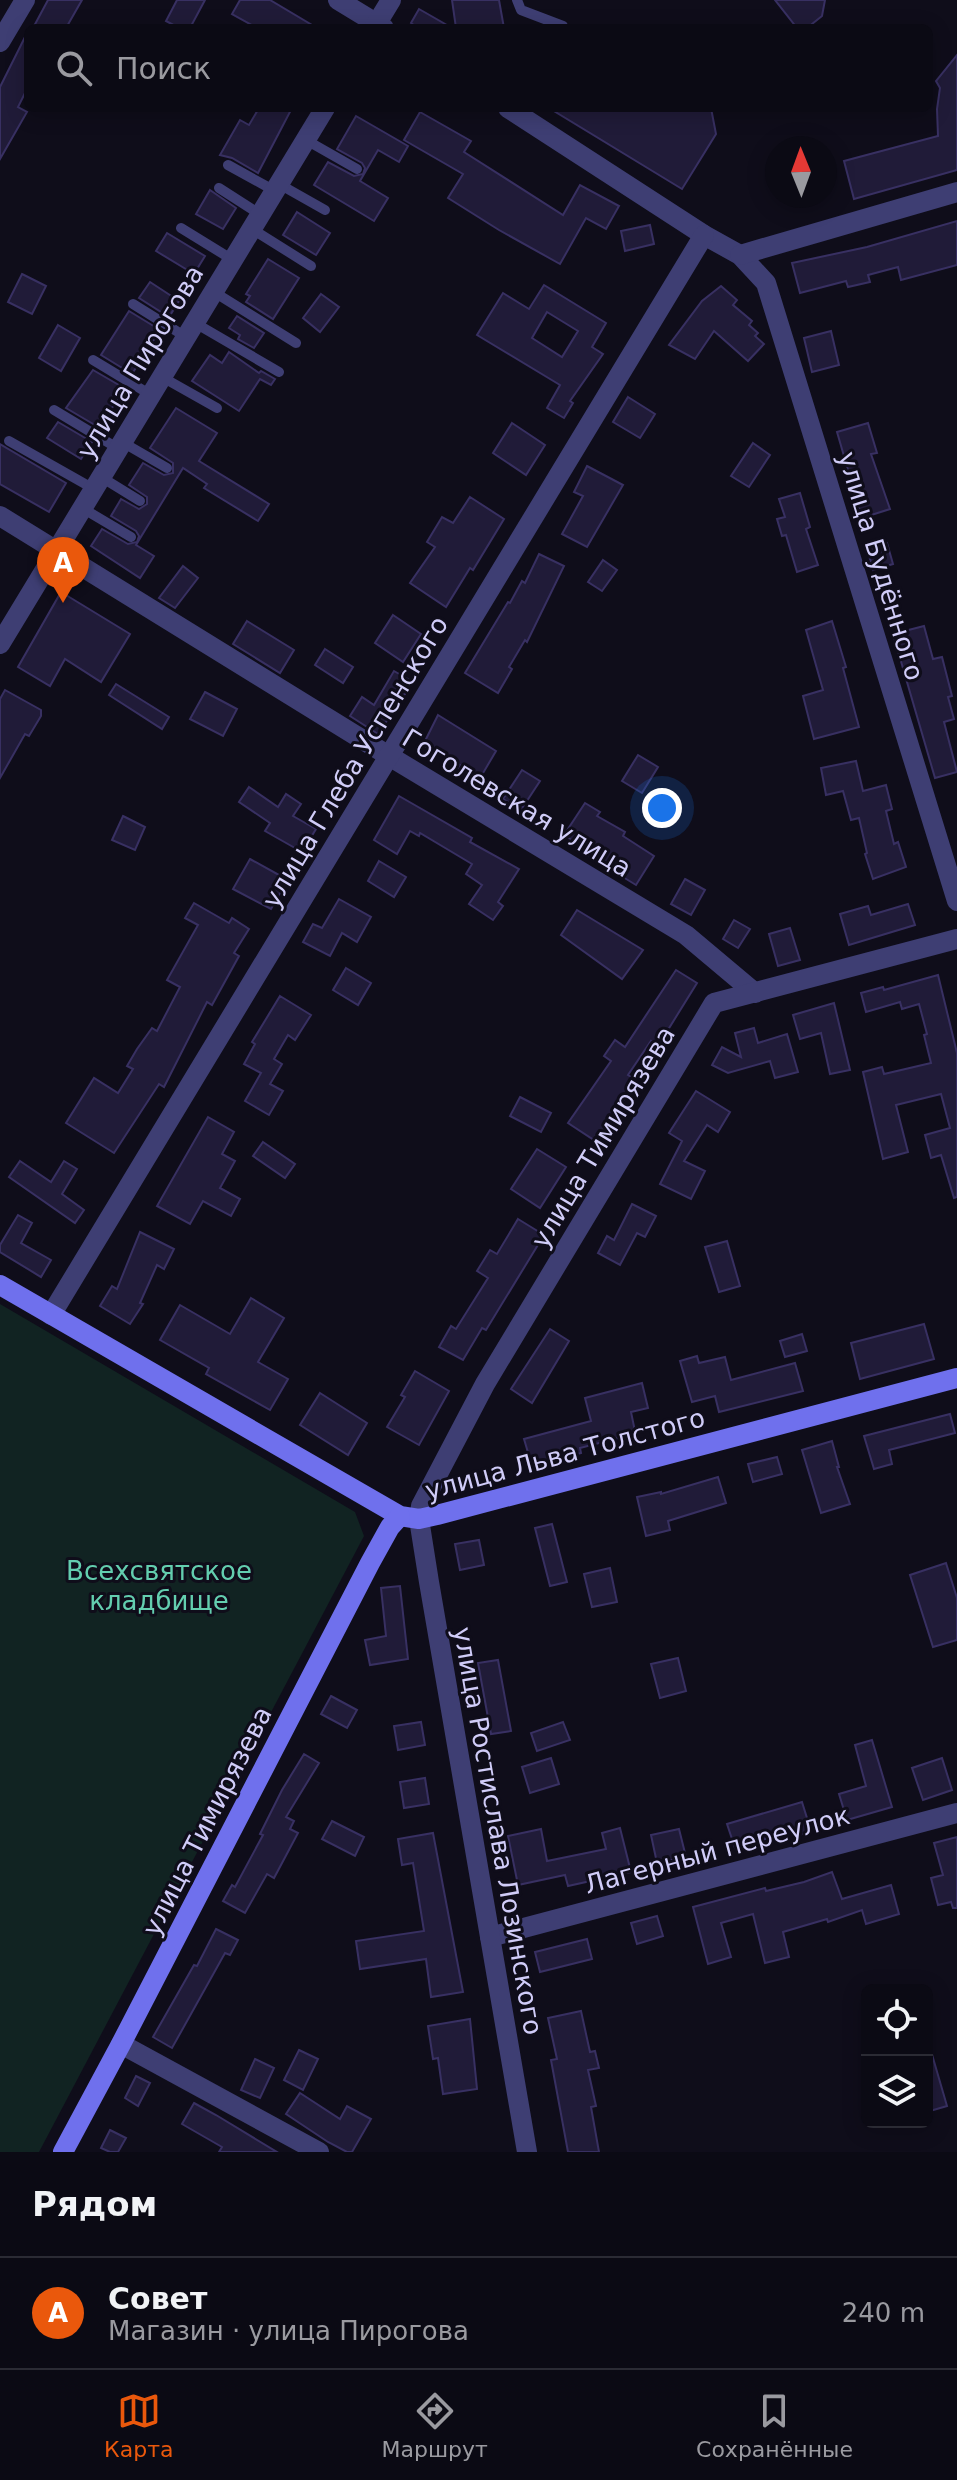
<!DOCTYPE html>
<html lang="ru">
<meta charset="utf-8">
<style>
body{margin:0;font-family:"DejaVu Sans",sans-serif;background:#14131d;color:#f1f3f6}
.controls{position:absolute;right:24px;bottom:24px;display:grid;overflow:hidden;border-radius:12px;box-shadow:0 4px 20px #0003}
.controls button{width:72px;height:72px;display:grid;place-items:center;padding:0;border:0;border-bottom:2px solid #2b2b34;background:#0b0a14;color:#f1f3f6;font:40px sans-serif}
.compass{position:absolute;left:765px;top:136px;width:72px;height:72px;border-radius:50%;background:#0b0a14;box-shadow:0 4px 20px #0003;rotate:359deg}
.you{position:absolute;left:662px;top:808px;width:28px;height:28px;margin:-20px;border:6px solid #fff;border-radius:50%;background:#1a73e8;box-shadow:0 0 0 12px #1a73e833}
.badge{display:grid;place-items:center;width:52px;height:52px;border-radius:50%;background:#ea580c;color:#fff;font-size:26px;font-weight:700}
.pin{position:absolute;translate:-50% -66px;filter:drop-shadow(0 2px 4px #0008)}
.pin::after{content:'';position:absolute;top:42px;width:28px;height:24px;background:inherit;clip-path:polygon(0 0,100% 0,50% 100%)}
.list{margin:0;padding:0;list-style:none}
h2{display:flex;justify-content:space-between;align-items:center;height:104px;margin:0;padding:0 32px;font-size:34px}
h2 small{font-size:26px;font-weight:400;color:#9a9aa0}
.list li{display:grid;grid-template-columns:52px 1fr auto;gap:24px;align-items:center;box-sizing:border-box;height:112px;padding:0 32px;border-top:2px solid #2b2b34}
.list b{display:block;font-size:30px;white-space:nowrap}
.list p{margin:0;font-size:26px;white-space:nowrap;color:#9a9aa0}
.list em{font-size:26px;font-style:normal;color:#9a9aa0}
.icon{flex:none;width:44px;height:44px;fill:none;stroke:currentColor;stroke-width:2;stroke-linecap:round;stroke-linejoin:round}
.map{position:relative;flex:none;width:957px;height:2152px;overflow:hidden}
.search{position:absolute;background:#0b0a14;box-shadow:0 4px 20px #0003;left:24px;right:24px;top:24px;height:88px;display:flex;align-items:center;gap:20px;box-sizing:border-box;padding:0 28px;border-radius:12px;color:#9a9aa0;font-size:30px}
.sheet{height:216px;background:#0b0a14}
nav{display:flex;justify-content:space-around;align-items:center;box-sizing:border-box;height:112px;border-top:2px solid #2b2b34;background:#0b0a14;font-size:22px;color:#9a9aa0}
nav a{display:grid;justify-items:center;gap:4px}
nav .on{color:#ea580c}
.map>svg:first-child{display:block}
</style>
<div class="map">
<svg width="957" height="2152" viewBox="0 0 957 2152">
<rect width="100%" height="100%" fill="#0f0d1a"/>
<path fill="#112322" d="M0 1304 355 1512 364 1536 39 2152H0Z"/>
<g fill="#201b38" stroke="#383062" stroke-width="2" fill-rule="evenodd">
<path d="M48 0H82L66 28H33Z"/>
<path d="M177 0H205L190 28H179L166 21Z"/>
<path d="M240 0H270L317 28H257L232 14Z"/>
<path d="M452 0H499L504 28H456Z"/>
<path d="M775 0H825L822 16 807 28H797Z"/>
<path d="M419 9 452 28H418L411 23Z"/>
<path d="M28 31V87L18 107 27 112 0 159V87Z"/>
<path d="M957 55V170L854 199 844 161 938 136 937 109 940 88 936 81Z"/>
<path d="M259 108H292L258 173 232 158 220 155 240 120 249 125Z"/>
<path d="M549 108H711L716 134 682 189Z"/>
<path d="M420 112 471 141 464 152 563 215 580 185 619 206 606 229 586 218 560 264 499 230 448 198 463 174 404 140Z"/>
<path d="M356 116 408 146 399 162 378 150 360 181 388 198 374 221 314 185 328 162 354 176 363 174 365 168 362 163 337 149Z"/>
<path d="M210 190 236 208 223 229 196 214Z"/>
<path d="M297 212 330 233 316 255 283 235Z"/>
<path d="M957 221V265L901 280 898 267 868 275 870 282 848 287 846 281 800 293 792 263 867 247Z"/>
<path d="M650 225 654 244 625 251 621 231Z"/>
<path d="M167 233 205 256 194 274 156 251Z"/>
<path d="M268 259 299 278 273 319 246 302 250 296 246 294Z"/>
<path d="M22 274 46 286 32 314 8 302Z"/>
<path d="M150 282 179 301 169 317 139 298Z"/>
<path d="M544 285 606 323 592 347 603 354 570 401 573 403 564 418 547 408 560 385 477 335 503 293 529 309ZM547 312 578 331 562 357 532 338Z"/>
<path d="M721 286 737 300 733 305 752 321 749 325 758 333 755 336 764 344 748 361 714 331 695 359 669 345 702 301Z"/>
<path d="M321 294 339 307 320 332 303 318Z"/>
<path d="M129 311 160 330 132 374 101 355Z"/>
<path d="M237 316 264 333 254 348 238 339 240 335 229 328Z"/>
<path d="M58 325 80 338 61 371 39 358Z"/>
<path d="M831 331 839 365 812 372 804 338Z"/>
<path d="M229 352 259 373 261 371 275 379 271 385 260 379 239 411 192 381 210 355 222 363Z"/>
<path d="M93 370 124 388 100 428 66 408Z"/>
<path d="M628 397 655 414 640 438 613 422Z"/>
<path d="M176 408 217 433 199 461 269 504 258 521 204 488 207 484 183 468 136 545 154 556 140 578 91 546 102 529 128 544 137 542 139 536 136 531 111 516 121 499 139 509 147 504V497L129 485 143 463 164 475 173 473V463L150 448Z"/>
<path d="M58 422 92 442 81 459 47 438Z"/>
<path d="M512 423 545 445 526 475 493 453Z"/>
<path d="M868 423 877 453 871 454 890 509 862 518 837 432Z"/>
<path d="M753 443 770 455 749 487 731 476Z"/>
<path d="M0 444 66 483 49 512 0 484Z"/>
<path d="M587 466 623 485 587 547 562 534 583 496 574 492Z"/>
<path d="M800 493 810 527 806 529 818 565 797 572 786 535 782 536 777 519 785 517 779 499Z"/>
<path d="M470 497 504 519 473 570 470 568 446 607 410 583 435 547 427 542 442 517 453 523Z"/>
<path d="M887 543 893 564 873 570 867 548Z"/>
<path d="M539 554 564 566 527 642 525 640 509 667 512 669 498 693 465 673 508 602 510 603 522 581 525 583Z"/>
<path d="M603 560 617 570 602 591 588 582Z"/>
<path d="M183 566 198 578 175 608 159 598Z"/>
<path d="M61 592 130 634 101 682 65 659 50 686 18 667Z"/>
<path d="M393 615 421 634 403 662 375 643Z"/>
<path d="M247 621 294 650 280 673 233 644Z"/>
<path d="M832 621 846 667 843 668 859 727 814 739 803 696 823 690 806 630Z"/>
<path d="M924 626 933 659 942 657 952 696 948 697 954 719 944 722 957 772 935 778 893 634Z"/>
<path d="M325 649 353 667 343 683 315 665Z"/>
<path d="M394 671 413 682 378 734 350 716 362 697 374 705Z"/>
<path d="M116 684 169 717 162 729 109 695Z"/>
<path d="M5 690 41 710V716L29 736 25 734 0 778V699Z"/>
<path d="M205 692 237 709 223 736 190 719Z"/>
<path d="M438 715 496 751 479 780 458 768 460 765 423 745Z"/>
<path d="M638 755 658 767 642 793 622 781Z"/>
<path d="M856 761 863 791 886 785 892 809 886 811 894 844 898 842 906 867 873 879 865 854 867 853 859 818 851 820 843 791 826 795 821 768Z"/>
<path d="M522 770 540 781 521 810 503 799Z"/>
<path d="M249 787 278 807 286 794 301 804 293 816 316 829 302 852 265 831 270 823 239 802Z"/>
<path d="M399 796 472 838 470 842 519 869 498 902 503 906 493 920 469 904 482 885 466 874 472 864 420 833 419 836 410 831 397 854 374 840Z"/>
<path d="M585 803 600 812 597 816 625 832 623 836 654 856 636 885 587 855 589 852 564 835Z"/>
<path d="M123 816 145 827 135 850 112 840Z"/>
<path d="M250 859 288 880 271 909 233 889Z"/>
<path d="M379 861 406 877 394 897 368 881Z"/>
<path d="M685 879 705 890 691 915 671 904Z"/>
<path d="M339 899 371 917 357 942 342 933 330 956 303 942 313 924 322 928Z"/>
<path d="M194 903 229 923 232 918 249 929 234 953 239 956 212 1005 207 1002 164 1087 159 1084 114 1153 66 1123 94 1078 118 1093 133 1069 127 1066 137 1049 152 1028 157 1031 180 987 167 980 198 925 185 918Z"/>
<path d="M908 904 915 925 849 945 840 914 868 906 871 915Z"/>
<path d="M577 910 643 950 622 979 561 935Z"/>
<path d="M734 920 750 929 738 948 723 939Z"/>
<path d="M790 928 800 960 778 966 769 934Z"/>
<path d="M346 968 371 983 358 1005 333 990Z"/>
<path d="M676 970 697 983 658 1046 651 1041 628 1075 636 1080 597 1142 568 1123 611 1061 604 1056 615 1040 625 1047Z"/>
<path d="M938 975 957 1053V1197L954 1198 941 1155 931 1158 925 1135 950 1128 941 1094 896 1105 908 1152 883 1159 863 1072 882 1067 884 1074 931 1063 924 1035 927 1034 919 1004 902 1009 900 1002 866 1012 861 993 883 987 884 990Z"/>
<path d="M280 996 311 1015 295 1040 288 1035 274 1059 282 1064 270 1084 283 1091 269 1115 245 1101 261 1073 244 1064 255 1044 252 1042Z"/>
<path d="M834 1003 850 1070 830 1074 821 1033 800 1039 793 1015Z"/>
<path d="M754 1028 758 1043 787 1034 798 1072 775 1078 770 1061 728 1073 712 1065 722 1047 741 1057 735 1033Z"/>
<path d="M696 1091 730 1112 718 1132 707 1125 684 1161 705 1171 691 1199 660 1184 682 1141 669 1133Z"/>
<path d="M520 1097 551 1113 541 1132 510 1116Z"/>
<path d="M208 1117 234 1132 222 1154 235 1161 220 1188 240 1199 231 1216 203 1201 190 1224 157 1206Z"/>
<path d="M263 1142 295 1164 285 1178 253 1156Z"/>
<path d="M537 1149 566 1167 540 1208 511 1189Z"/>
<path d="M20 1161 51 1182 64 1161 77 1169 62 1194 84 1210 75 1223 9 1177Z"/>
<path d="M632 1204 656 1216 645 1237 637 1233 620 1265 598 1253 607 1236 614 1240Z"/>
<path d="M18 1215 32 1223 21 1243 51 1260 41 1277 0 1252V1245Z"/>
<path d="M518 1219 544 1235 486 1330 482 1328 463 1360 439 1347 451 1326 456 1329 488 1278 477 1271 490 1250 497 1254Z"/>
<path d="M140 1232 174 1249 164 1269 157 1265 140 1303 143 1304 130 1324 100 1306 112 1286 117 1289Z"/>
<path d="M727 1241 740 1286 719 1292 705 1247Z"/>
<path d="M251 1298 284 1318 258 1362 288 1379 270 1410 206 1374 209 1368 160 1340 180 1305 230 1334Z"/>
<path d="M924 1324 934 1359 860 1379 851 1343Z"/>
<path d="M550 1329 569 1341 532 1403 511 1389Z"/>
<path d="M802 1334 807 1351 785 1357 780 1341Z"/>
<path d="M697 1356 699 1363 725 1357 731 1380 795 1363 803 1391 719 1412 715 1396 692 1402 680 1361Z"/>
<path d="M415 1371 449 1391 419 1445 387 1427 405 1397 401 1395Z"/>
<path d="M642 1383 648 1408 631 1412 637 1441 623 1444 622 1437 580 1448 581 1453 532 1466 524 1439 591 1421 585 1398Z"/>
<path d="M320 1393 367 1423 348 1455 300 1425Z"/>
<path d="M950 1414 955 1433 889 1450 892 1464 874 1469 864 1436Z"/>
<path d="M832 1441 839 1467H837L850 1504 821 1513 802 1450Z"/>
<path d="M777 1457 782 1474 753 1482 748 1464Z"/>
<path d="M718 1477 726 1503 668 1521 670 1530 646 1536 637 1497 661 1492V1494Z"/>
<path d="M552 1524 567 1582 550 1586 535 1528Z"/>
<path d="M479 1540 484 1565 460 1570 455 1544Z"/>
<path d="M946 1563 957 1598V1640L933 1647 910 1575Z"/>
<path d="M610 1568 617 1602 592 1607 584 1574Z"/>
<path d="M400 1586 408 1659 370 1665 365 1640 386 1636 381 1588Z"/>
<path d="M678 1658 686 1691 660 1698 651 1664Z"/>
<path d="M498 1660 511 1731 491 1734 478 1663Z"/>
<path d="M331 1696 357 1710 347 1728 321 1714Z"/>
<path d="M421 1722 425 1745 398 1750 394 1726Z"/>
<path d="M563 1722 570 1740 537 1751 531 1733Z"/>
<path d="M872 1740 892 1807 847 1820 839 1794 866 1786 855 1745Z"/>
<path d="M304 1754 319 1763 286 1817 294 1821 290 1829 298 1833 274 1878 267 1874 245 1913 223 1901 232 1885 235 1887 263 1835 260 1834 282 1790Z"/>
<path d="M551 1758 559 1784 530 1793 522 1767Z"/>
<path d="M942 1758 952 1790 923 1800 912 1768Z"/>
<path d="M425 1778 429 1804 404 1808 400 1782Z"/>
<path d="M802 1802 811 1831 794 1837 792 1831 735 1848 727 1824Z"/>
<path d="M332 1821 364 1837 355 1856 322 1839Z"/>
<path d="M620 1828 631 1872 568 1886 565 1875 518 1885 508 1836 541 1829 547 1861 606 1849 602 1833Z"/>
<path d="M679 1829 686 1857 657 1863 651 1835Z"/>
<path d="M433 1833 463 1992 431 1997 426 1959 360 1969 356 1941 424 1931 413 1863 402 1865 398 1839Z"/>
<path d="M957 1837V1908H953L951 1902 938 1905 931 1878 943 1875 934 1843Z"/>
<path d="M832 1872 842 1899 891 1885 899 1914 866 1924 862 1910 828 1922 827 1919 783 1932 789 1957 765 1963 753 1914 721 1923 731 1957 708 1964 693 1907 765 1888 766 1891 804 1882Z"/>
<path d="M657 1916 663 1936 637 1944 631 1923Z"/>
<path d="M216 1929 238 1940 230 1955 225 1953 172 2048 153 2037 194 1965 197 1966Z"/>
<path d="M587 1939 592 1959 540 1972 535 1952Z"/>
<path d="M581 2011 590 2052 595 2051 599 2068 588 2070 596 2106 591 2107 599 2152H568L551 2060 557 2059 548 2018Z"/>
<path d="M470 2019 477 2089 443 2094 438 2058 433 2059 428 2026Z"/>
<path d="M299 2050 318 2059 303 2090 284 2080Z"/>
<path d="M931 2051 947 2106 930 2111 927 2101V2052Z"/>
<path d="M255 2059 274 2068 260 2098 241 2090Z"/>
<path d="M136 2076 150 2083 138 2106 125 2098Z"/>
<path d="M300 2093 340 2119 347 2106 371 2119 352 2152H347L328 2142 286 2114Z"/>
<path d="M194 2103 216 2115 277 2152H219L222 2147 182 2124Z"/>
<path d="M110 2130 126 2138 118 2152H110L101 2148Z"/>
</g>
<g fill="none" stroke-linecap="round" stroke-linejoin="round">
<g stroke="#3e3e73" stroke-width="10">
<path d="M517 0 521 10 563 26"/>
<path d="M306 140 357 169"/>
<path d="M228 165 275 191"/>
<path d="M279 184 325 210"/>
<path d="M219 188 261 215"/>
<path d="M181 228 233 260"/>
<path d="M252 229 311 266"/>
<path d="M214 292 296 343"/>
<path d="M133 304 186 337"/>
<path d="M195 323 279 372"/>
<path d="M93 360 151 395"/>
<path d="M162 377 217 408"/>
<path d="M54 410 119 449"/>
<path d="M9 441 94 489"/>
<path d="M122 442 167 468"/>
<path d="M101 477 140 501"/>
<path d="M82 508 131 537"/>
</g>
<g stroke="#3e3e73" stroke-width="20">
<path d="M338 0 384 28"/>
<path d="M374 28 391 0"/>
<path d="M0 42 25 0"/>
<path d="M508 108 704 235 740 255 766 283 957 901"/>
<path d="M740 255 957 192"/>
<path d="M0 516 389 756 686 935 755 993"/>
<path d="M0 644 325 108"/>
<path d="M51 1315 704 235"/>
<path d="M490 1937 957 1813"/>
<path d="M121 2044 319 2152"/>
<path d="M527 2152 429 1582 419 1519 421 1506 485 1384 714 1003 957 939"/>
</g>
<g stroke="#6f70ed" stroke-width="20">
<path d="M0 1285 400 1516 419 1519 437 1515 957 1378"/>
<path d="M63 2152 121 2044 370 1563 390 1527 400 1516"/>
</g>
</g>
<g text-anchor="middle" stroke-width="6" stroke-linejoin="round" paint-order="stroke">
<g font-size="26" fill="#d0ccf8" stroke="#0f0d1a">
<text transform="translate(140 362) rotate(-59)" y="9">улица Пирогова</text>
<text transform="translate(881 566) rotate(73)" y="9">улица Будённого</text>
<text transform="translate(355 762) rotate(-59)" y="9">улица Глеба Успенского</text>
<text transform="translate(517 803) rotate(31)" y="9">Гоголевская улица</text>
<text transform="translate(603 1137) rotate(-59)" y="9">улица Тимирязева</text>
<text transform="translate(565 1454) rotate(-15)" y="9">улица Льва Толстого</text>
<text transform="translate(207 1821) rotate(-63)" y="9">улица Тимирязева</text>
<text transform="translate(498 1831) rotate(80)" y="9">улица Ростислава Лозинского</text>
<text transform="translate(717 1850) rotate(-15)" y="9">Лагерный переулок</text>
</g>
<g font-size="26" fill="#63ceaf" stroke="#0f0d1a">
<text x="159" y="1580">Всехсвятское<tspan x="159" dy="30">кладбище</tspan></text>
</g>
</g>
</svg>
<div class="controls">
<button><svg class="icon" aria-label="locate" viewBox="0 0 24 24"><circle cx="12" cy="12" r="6"/><path d="M12 2v4M12 18v4M2 12h4M18 12h4"/></svg></button>
<button><svg class="icon" aria-label="layers" viewBox="0 0 24 24"><path d="M12 4l9 5-9 5-9-5zM3 14l9 5 9-5"/></svg></button>
</div>
<svg class="compass" viewBox="-18 -18 36 36"><path d="M0-13l5 13h-10z" fill="#e53935"/><path d="M0 13l5-13h-10z" fill="#9a9aa0"/></svg>
<div class="you"></div>
<div class="pin badge" style="left:63px;top:603px">A</div>
<div class="search"><svg class="icon" aria-label="search" viewBox="0 0 24 24"><circle cx="10" cy="10" r="6"/><path d="M15 15l6 6"/></svg>Поиск</div>
</div>
<section class="sheet">
<h2>Рядом<small></small></h2>
<ul class="list">
<li><span class="badge">A</span><div><b>Совет</b><p>Магазин · улица Пирогова</p></div><em>240 m</em></li>
</ul>
</section>
<nav>
<a class="on"><svg class="icon" aria-label="map" viewBox="0 0 24 24"><path d="M3 6l6-2 6 2 6-2v14l-6 2-6-2-6 2zM9 4v14M15 6v14"/></svg>Карта</a>
<a><svg class="icon" aria-label="directions" viewBox="0 0 24 24"><path d="M12 3l9 9-9 9-9-9zM9 14v-3h6M13 9l2 2-2 2"/></svg>Маршрут</a>
<a><svg class="icon" aria-label="saved" viewBox="0 0 24 24"><path d="M7 4h10v16l-5-4-5 4z"/></svg>Сохранённые</a>
</nav>
